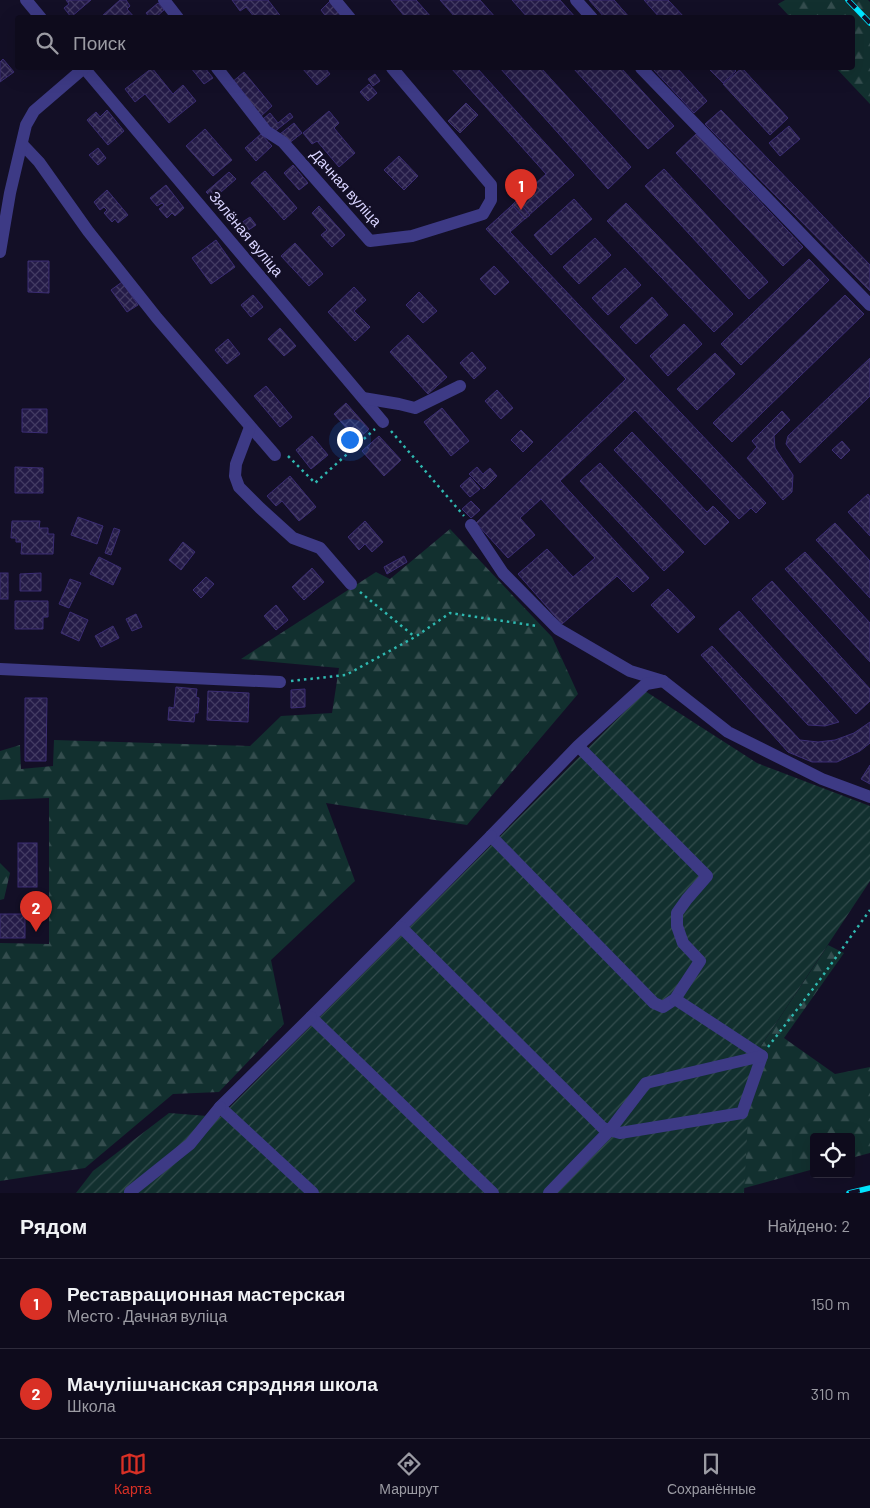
<!DOCTYPE html>
<html lang="ru">
<meta charset="utf-8">
<style>
body{margin:0;font-family:Barlow,sans-serif;background:#171425;color:#f1f3f6}
.controls{position:absolute;right:15px;bottom:15px;display:grid;overflow:hidden;border-radius:5px;box-shadow:0 5px 20px #0002}
.controls button{width:45px;height:45px;display:grid;place-items:center;padding:0;border:0;border-bottom:1px solid #2e2b3b;background:#0e0b1c;color:#f1f3f6;font:25px sans-serif}
.you{position:absolute;left:349px;top:439px;width:18px;height:18px;margin:-12px;border:4px solid #fff;border-radius:50%;background:#1a73e8;box-shadow:0 0 0 8px #1a73e833}
.badge{display:grid;place-items:center;width:32px;height:32px;border-radius:50%;background:#d93025;color:#fff;font-size:16px;font-weight:700}
.pin{position:absolute;translate:-50% -41px;filter:drop-shadow(0 1px 2px #0008)}
.pin::after{content:'';position:absolute;top:26px;width:18px;height:15px;background:inherit;clip-path:polygon(0 0,100% 0,50% 100%)}
.list{margin:0;padding:0;list-style:none}
h2{display:flex;justify-content:space-between;align-items:center;height:65px;margin:0;padding:0 20px;font-size:21px}
h2 small{font-size:16px;font-weight:400;color:#9b9ba3}
.list li{display:grid;grid-template-columns:32px 1fr auto;gap:15px;align-items:center;box-sizing:border-box;height:90px;padding:0 20px;border-top:1px solid #2e2b3b}
.list b{display:block;font-size:19px;white-space:nowrap}
.list p{margin:0;font-size:16px;white-space:nowrap;color:#9b9ba3}
.list em{font-size:16px;font-style:normal;color:#9b9ba3}
.icon{flex:none;width:28px;height:28px;fill:none;stroke:currentColor;stroke-width:2;stroke-linecap:round;stroke-linejoin:round}
.map{position:relative;flex:none;width:870px;height:1193px;overflow:hidden}
.search{position:absolute;background:#0e0b1c;box-shadow:0 5px 20px #0002;left:15px;right:15px;top:15px;height:55px;display:flex;align-items:center;gap:12px;box-sizing:border-box;padding:0 18px;border-radius:5px;color:#9b9ba3;font-size:19px}
.sheet{height:245px;background:#0e0b1c}
nav{display:flex;justify-content:space-around;align-items:center;box-sizing:border-box;height:70px;border-top:1px solid #2e2b3b;background:#0e0b1c;font-size:14px;color:#9b9ba3}
nav a{display:grid;justify-items:center;gap:2px}
nav .on{color:#d93025}
.map>svg:first-child{display:block}
</style>
<div class="map">
<svg width="870" height="1193" viewBox="0 0 870 1193">
<defs>
<pattern id="forest-firs" width="22" height="20" patternUnits="userSpaceOnUse" patternTransform="scale(1.25)"><rect width="22" height="20" fill="#12302f"/><path d="M5 1l3.5 6h-7zM16 11l3.5 6h-7z" fill="#344d4e"/></pattern>
<pattern id="garden-furrows" width="10" height="10" patternUnits="userSpaceOnUse" patternTransform="scale(1.25)"><rect width="10" height="10" fill="#12302f"/><path d="M-1 1l2-2M0 10L10 0M9 11l2-2" fill="none" stroke="#344d4e"/></pattern>
<pattern id="building-cross-hatch" width="8" height="8" patternUnits="userSpaceOnUse" patternTransform="scale(1.25)"><rect width="8" height="8" fill="#241b47"/><path d="M0 0l8 8M0 8l8-8" fill="none" stroke="#433b63"/></pattern>
</defs>
<rect width="100%" height="100%" fill="#130f26"/>
<g fill="url(#forest-firs)">
<path d="M785 0H868L870 2V104L836 68H852V18L790 17 778 4Z"/>
<path d="M450 529 552 637 578 694 467 825 326 803 355 881 271 960 284 1024 219 1092 173 1094 85 1168 0 1181V943L49 944V798L0 800V751L20 745 21 769 53 766 54 740 250 746 281 716 332 713 339 668 241 659 376 572 390 579Z"/>
<path d="M0 863 10 873 4 899 0 900Z"/>
<path d="M828 945 844 953 784 1038 835 1074 870 1067V1153L851 1158V1137H814V1169L726 1193H423L751 1061Z"/>
</g>
<path fill="url(#garden-furrows)" d="M645 691 757 763 870 806V881L751 1061 744 1193H76L93 1171 169 1113 220 1117Z"/>
<g fill="url(#building-cross-hatch)" stroke="#3b2d73">
<path d="M66 0H91L71 17 64 8 69 4Z"/>
<path d="M120 0H126L130 6 127 9 135 18H104L102 16Z"/>
<path d="M232 0H268L282 18H255L246 7 240 11Z"/>
<path d="M391 0H416L432 18H406Z"/>
<path d="M440 0H480L496 18H456Z"/>
<path d="M512 0H560L576 18H528Z"/>
<path d="M589 0H614L630 18H605Z"/>
<path d="M644 0H668L685 18H660Z"/>
<path d="M330 1 342 14 337 18H327L321 10Z"/>
<path d="M158 3 164 10 155 18H150L146 13Z"/>
<path d="M3 59 14 72 0 82V62Z"/>
<path d="M152 68 173 94 183 85 196 101 169 123 145 94 135 102 125 89Z"/>
<path d="M191 68H205L213 78 204 84Z"/>
<path d="M302 68H325L330 74 317 85Z"/>
<path d="M451 68H477L574 175 510 232 766 503 756 513 751 508 739 519 635 410 560 481 649 578 633 592 617 576 562 624 518 574 547 549 573 577 595 558 541 499 520 518 535 535 508 558 476 523 626 379 486 229 546 174Z"/>
<path d="M500 68H541L631 167 608 189Z"/>
<path d="M573 68H621L674 126 648 149Z"/>
<path d="M652 68H677L707 101 694 113Z"/>
<path d="M708 68H733L736 71 723 83Z"/>
<path d="M742 68 788 118 770 135 723 84Z"/>
<path d="M244 72 272 106 260 117 231 83Z"/>
<path d="M375 74 380 81 373 86 368 79Z"/>
<path d="M369 84 377 93 368 101 360 92Z"/>
<path d="M466 103 478 115 460 133 448 121Z"/>
<path d="M107 110 124 131 108 145 87 120 96 112 100 117Z"/>
<path d="M721 110 870 265V291L705 124Z"/>
<path d="M329 111 339 123 334 128 355 153 339 167 317 141 312 144 303 133Z"/>
<path d="M270 113 278 123 290 113 293 117 274 132 263 119Z"/>
<path d="M294 123 302 133 288 144 280 134Z"/>
<path d="M789 126 800 139 780 156 769 143Z"/>
<path d="M205 129 232 160 213 176 186 146Z"/>
<path d="M261 134 272 146 256 161 245 148Z"/>
<path d="M696 134 803 247 783 266 676 153Z"/>
<path d="M98 148 106 158 98 165 89 155Z"/>
<path d="M399 156 418 176 404 190 384 170Z"/>
<path d="M293 165 308 183 299 190 284 173Z"/>
<path d="M664 169 768 282 749 299 645 186Z"/>
<path d="M265 171 297 208 284 220 251 183Z"/>
<path d="M229 172 236 179 213 199 206 192Z"/>
<path d="M166 185 184 208 175 216 172 213 167 218 159 209 164 205 162 203 157 206 150 198Z"/>
<path d="M107 190 128 215 118 223 115 219 112 222 104 213 107 210 104 207 100 210 94 202Z"/>
<path d="M574 199 592 219 551 255 534 235Z"/>
<path d="M517 200 530 215 525 219 512 205Z"/>
<path d="M626 203 733 314 714 332 607 221Z"/>
<path d="M319 206 345 235 332 247 321 235 327 230 312 213Z"/>
<path d="M250 217 256 225 241 235 235 227Z"/>
<path d="M595 238 611 255 579 284 563 267Z"/>
<path d="M216 240 235 267 211 284 192 258Z"/>
<path d="M295 243 323 274 309 286 281 256Z"/>
<path d="M809 259 829 280 741 365 721 344Z"/>
<path d="M28 261H49V293L28 292Z"/>
<path d="M494 266 509 282 495 295 480 279Z"/>
<path d="M625 268 641 285 608 315 592 298Z"/>
<path d="M122 282 138 305 127 312 111 290Z"/>
<path d="M354 287 366 300 354 311 370 327 355 341 328 312Z"/>
<path d="M419 292 437 311 423 323 406 305Z"/>
<path d="M253 295 263 307 251 317 241 305Z"/>
<path d="M845 295 864 314 732 442 713 423Z"/>
<path d="M652 297 668 315 636 344 620 327Z"/>
<path d="M684 324 702 344 668 376 650 356Z"/>
<path d="M280 328 296 346 284 356 268 339Z"/>
<path d="M408 335 447 377 428 394 390 352Z"/>
<path d="M228 339 240 354 227 364 215 350Z"/>
<path d="M472 352 486 368 474 379 460 363Z"/>
<path d="M715 353 735 374 697 410 677 389Z"/>
<path d="M870 358V396L800 463 786 444 788 436Z"/>
<path d="M266 386 292 417 280 427 254 396Z"/>
<path d="M497 390 513 408 501 419 485 401Z"/>
<path d="M346 403 369 429 357 440 334 414Z"/>
<path d="M442 408 469 441 451 456 424 422Z"/>
<path d="M22 409H47V433L22 432Z"/>
<path d="M782 411 790 420 774 436 775 448 793 475 792 492 783 500 747 458 757 447 752 441Z"/>
<path d="M521 430 533 442 523 452 511 440Z"/>
<path d="M632 432 707 512 713 506 729 522 705 545 614 450Z"/>
<path d="M312 436 328 455 311 469 296 450Z"/>
<path d="M379 436 401 460 384 476 362 451Z"/>
<path d="M842 441 850 450 841 459 832 450Z"/>
<path d="M600 463 684 552 664 571 580 481Z"/>
<path d="M15 467 43 468V493H15Z"/>
<path d="M477 467 483 474 490 468 497 476 484 489 469 474Z"/>
<path d="M290 476 316 507 299 521 282 501 276 506 267 496Z"/>
<path d="M470 477 480 489 470 497 460 486Z"/>
<path d="M868 494 870 497V536L848 512Z"/>
<path d="M471 501 480 510 471 518 462 509Z"/>
<path d="M78 517 103 526 97 544 71 535Z"/>
<path d="M12 521H40L39 528H48V534H54L53 554H21L22 542H16V538H11Z"/>
<path d="M365 521 383 542 372 552 365 544 359 550 348 537Z"/>
<path d="M835 523 870 561V598L816 540Z"/>
<path d="M114 528 120 530 111 555 105 553Z"/>
<path d="M183 542 195 552 181 570 169 560Z"/>
<path d="M805 552 870 623V662L785 569Z"/>
<path d="M404 556 407 562 387 574 384 567Z"/>
<path d="M99 557 121 568 113 585 90 574Z"/>
<path d="M312 568 324 582 304 600 292 587Z"/>
<rect x="0" y="573" width="8" height="26"/>
<path d="M41 573V591H20V574Z"/>
<path d="M206 577 214 584 201 598 193 590Z"/>
<path d="M70 579 81 583 69 608 59 604Z"/>
<path d="M772 581 870 689V701L856 714 752 599Z"/>
<path d="M668 589 695 617 678 633 651 605Z"/>
<path d="M15 601H48V617H43V629H15Z"/>
<path d="M276 605 288 620 276 630 264 616Z"/>
<path d="M739 611 839 722 825 726 808 725 719 629Z"/>
<path d="M70 612 88 620 79 641 61 633Z"/>
<path d="M136 614 142 627 132 631 126 619Z"/>
<path d="M113 626 119 638 101 647 95 636Z"/>
<path d="M712 646 800 740 818 742 835 740 854 733 870 722V743L860 751 837 762H812L788 752 701 655Z"/>
<path d="M176 687 197 689 196 697 199 698 198 713H195L194 722 168 720 169 707 174 708Z"/>
<path d="M305 689V707L291 708V690Z"/>
<path d="M208 691 249 693 248 722 207 720Z"/>
<path d="M25 698H47L46 761H25Z"/>
<path d="M870 765V784L861 779Z"/>
<rect x="18" y="843" width="19" height="44"/>
<rect x="0" y="914" width="25" height="24"/>
</g>
<g fill="none" stroke-linecap="round" stroke-linejoin="round">
<g stroke="#2fb8b0" stroke-width="2.5" stroke-dasharray="2.5 4" stroke-linecap="butt">
<path d="M391 431 464 516"/>
<path d="M288 456 315 483 375 429"/>
<path d="M360 592 415 637"/>
<path d="M291 681 346 675 415 637 450 613 537 626"/>
<path d="M768 1047 819 981 870 910"/>
</g>
<g stroke="#3d3a85" stroke-width="12">
<path d="M26 0 41 18"/>
<path d="M164 0 178 18"/>
<path d="M335 0 350 18"/>
<path d="M576 0 592 18"/>
<path d="M84 68 383 422"/>
<path d="M217 68 266 131 283 142 370 241 412 236 483 214 491 200V185L392 68"/>
<path d="M641 68 870 305"/>
<path d="M22 144 39 162 88 231 157 318 275 455"/>
<path d="M0 252 10 193 26 125 34 111 84 68"/>
<path d="M363 398 399 404 415 408 460 386"/>
<path d="M250 427 236 464 235 476 239 487 260 508 293 538 320 548 351 584"/>
<path d="M471 525 503 573 558 629 630 671 663 681 728 732 822 779 870 797"/>
<path d="M0 669 280 682"/>
<path d="M578 746 491 836 654 1003 663 1007 675 999 700 961 683 943 677 926V913L687 899 707 876 578 746 646 684 663 681"/>
<path d="M491 836 401 927 603 1128 620 1133 742 1113 762 1056 675 999"/>
<path d="M401 927 311 1017 493 1193"/>
<path d="M311 1017 220 1107 313 1193"/>
<path d="M132 1193 130 1192 190 1144 220 1107"/>
<path d="M549 1193 610 1130 646 1083 762 1056"/>
</g>
<g stroke="#00e5ff" stroke-width="5.5">
<g id="rail">
<path d="M848 0 870 23"/>
<path d="M849 1193 870 1188"/>
</g>
</g>
<use href="#rail" stroke="#130f26" stroke-width="4" stroke-dasharray="11" stroke-linecap="butt"/>
</g>
<g text-anchor="middle" stroke-width="5" stroke-linejoin="round" paint-order="stroke">
<g font-size="15" fill="#d9d4ff" stroke="#130f26">
<text transform="translate(346 188) rotate(48)" y="5">Дачная вуліца</text>
<text transform="translate(246 234) rotate(50)" y="5">Зялёная вуліца</text>
</g>
</g>
</svg>
<div class="controls">
<button><svg class="icon" aria-label="locate" viewBox="0 0 24 24"><circle cx="12" cy="12" r="6"/><path d="M12 2v4M12 18v4M2 12h4M18 12h4"/></svg></button>
</div>
<div class="you"></div>
<div class="pin badge" style="left:521px;top:210px">1</div>
<div class="pin badge" style="left:36px;top:932px">2</div>
<div class="search"><svg class="icon" aria-label="search" viewBox="0 0 24 24"><circle cx="10" cy="10" r="6"/><path d="M15 15l6 6"/></svg>Поиск</div>
</div>
<section class="sheet">
<h2>Рядом<small>Найдено: 2</small></h2>
<ul class="list">
<li><span class="badge">1</span><div><b>Реставрационная мастерская</b><p>Место · Дачная вуліца</p></div><em>150 m</em></li>
<li><span class="badge">2</span><div><b>Мачулішчанская сярэдняя школа</b><p>Школа</p></div><em>310 m</em></li>
</ul>
</section>
<nav>
<a class="on"><svg class="icon" aria-label="map" viewBox="0 0 24 24"><path d="M3 6l6-2 6 2 6-2v14l-6 2-6-2-6 2zM9 4v14M15 6v14"/></svg>Карта</a>
<a><svg class="icon" aria-label="directions" viewBox="0 0 24 24"><path d="M12 3l9 9-9 9-9-9zM9 14v-3h6M13 9l2 2-2 2"/></svg>Маршрут</a>
<a><svg class="icon" aria-label="saved" viewBox="0 0 24 24"><path d="M7 4h10v16l-5-4-5 4z"/></svg>Сохранённые</a>
</nav>
